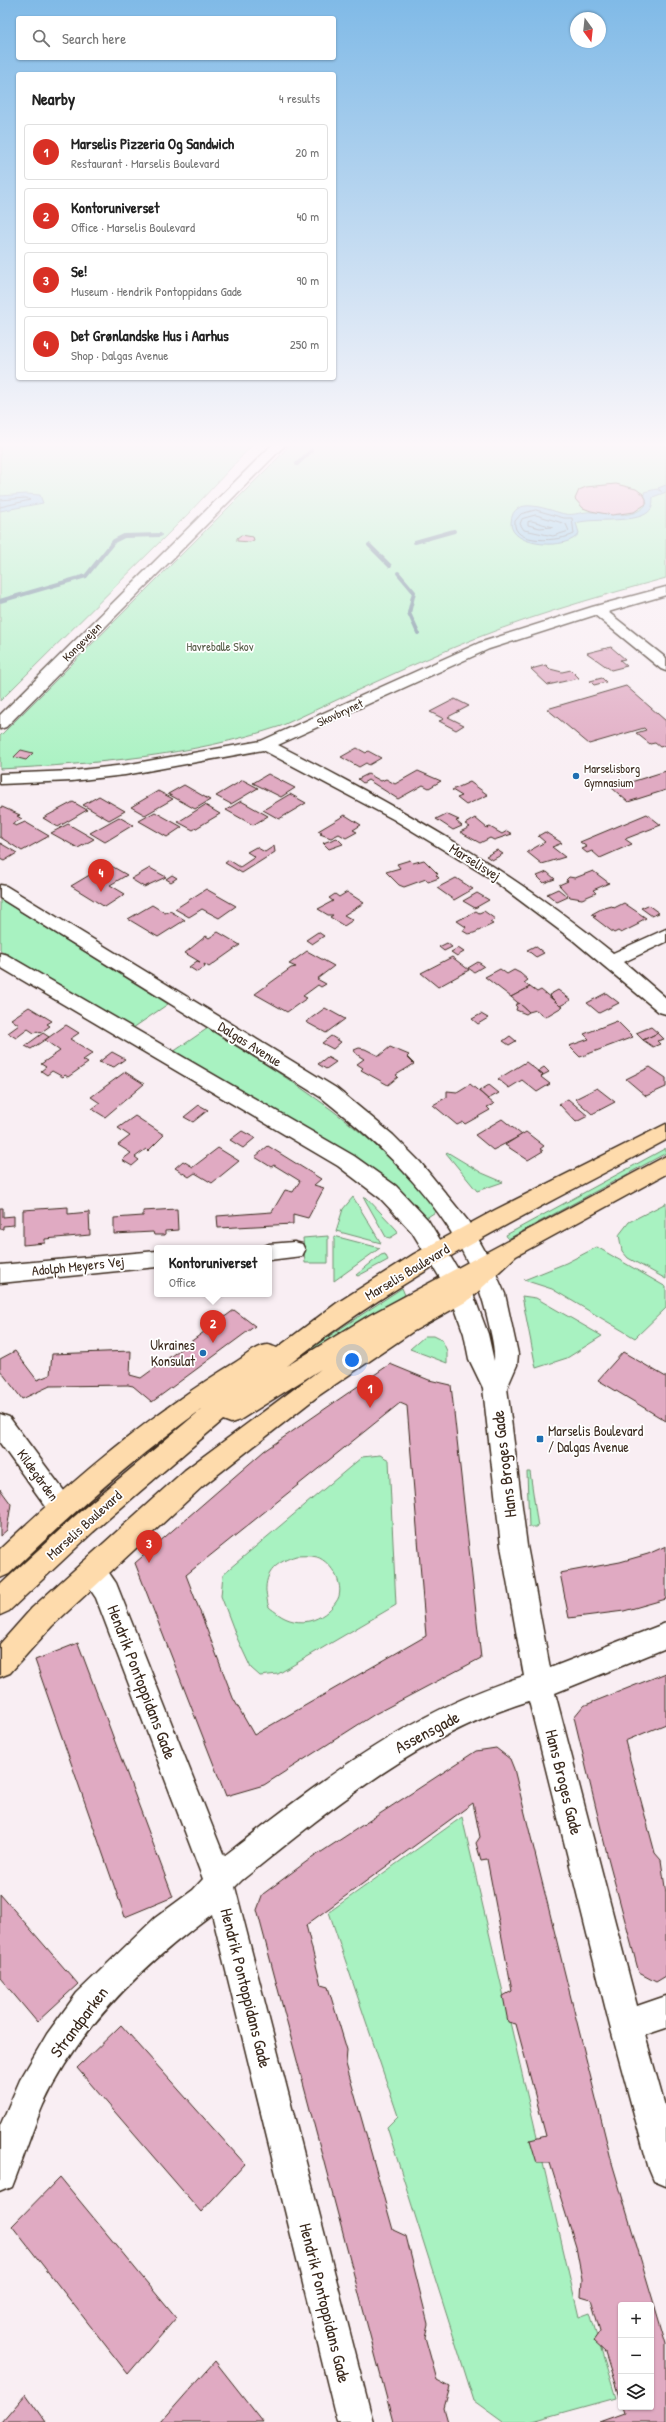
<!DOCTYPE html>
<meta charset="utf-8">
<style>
body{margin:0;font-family:"Patrick Hand",sans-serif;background:#f2f2f2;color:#222}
.controls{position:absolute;right:12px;bottom:12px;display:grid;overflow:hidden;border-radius:4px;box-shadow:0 1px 3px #0004}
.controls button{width:36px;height:36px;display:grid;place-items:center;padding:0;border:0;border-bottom:1px solid #e0e0e0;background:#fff;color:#222;font:20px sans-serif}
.compass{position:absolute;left:570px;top:12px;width:36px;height:36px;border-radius:50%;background:#fff;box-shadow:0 1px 3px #0004;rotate:165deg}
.you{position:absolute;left:352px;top:1360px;width:14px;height:14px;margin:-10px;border:3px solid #fff;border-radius:50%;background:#1a73e8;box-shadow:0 0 0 6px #1a73e833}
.badge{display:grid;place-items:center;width:26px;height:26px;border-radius:50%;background:#d93025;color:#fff;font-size:13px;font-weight:700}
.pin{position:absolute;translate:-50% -33px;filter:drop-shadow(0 1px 2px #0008)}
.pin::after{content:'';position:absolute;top:21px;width:14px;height:12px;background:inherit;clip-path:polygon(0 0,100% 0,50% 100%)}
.popup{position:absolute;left:154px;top:1245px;width:118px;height:52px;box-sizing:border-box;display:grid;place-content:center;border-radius:4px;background:#fff;filter:drop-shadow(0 1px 3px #0005);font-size:13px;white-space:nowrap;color:#767676}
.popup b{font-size:15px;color:#222}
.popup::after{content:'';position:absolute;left:50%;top:100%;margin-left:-8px;border:8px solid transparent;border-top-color:#fff}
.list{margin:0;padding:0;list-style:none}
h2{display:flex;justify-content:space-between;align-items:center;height:52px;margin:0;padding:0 16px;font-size:17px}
h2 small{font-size:13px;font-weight:400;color:#767676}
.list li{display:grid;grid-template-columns:26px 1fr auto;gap:12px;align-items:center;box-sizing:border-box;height:56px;margin:0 8px 8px;padding:0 8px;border:1px solid #e0e0e0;border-radius:4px}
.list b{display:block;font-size:15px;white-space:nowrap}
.list p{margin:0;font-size:13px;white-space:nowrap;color:#767676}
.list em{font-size:13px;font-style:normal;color:#767676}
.icon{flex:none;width:22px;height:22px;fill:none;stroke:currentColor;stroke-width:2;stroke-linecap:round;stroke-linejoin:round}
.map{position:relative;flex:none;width:666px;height:2422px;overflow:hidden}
.search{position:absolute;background:#fff;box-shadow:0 1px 3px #0004;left:16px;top:16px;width:320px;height:44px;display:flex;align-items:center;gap:10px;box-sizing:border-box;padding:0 14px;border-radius:4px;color:#767676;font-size:15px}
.panel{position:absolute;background:#fff;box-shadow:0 1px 3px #0004;left:16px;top:72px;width:320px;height:308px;border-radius:4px}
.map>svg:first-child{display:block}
</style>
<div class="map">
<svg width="666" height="2422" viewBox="0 0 666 2422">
<rect width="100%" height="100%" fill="#f9eef3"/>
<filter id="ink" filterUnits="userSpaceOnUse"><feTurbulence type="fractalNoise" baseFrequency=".025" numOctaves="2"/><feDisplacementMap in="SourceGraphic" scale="8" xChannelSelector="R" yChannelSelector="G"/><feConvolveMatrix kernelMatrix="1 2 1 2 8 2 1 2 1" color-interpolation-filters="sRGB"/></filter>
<g filter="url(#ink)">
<g fill="#a8f2c1" stroke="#728e70" fill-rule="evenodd">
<path d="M0 441H256L188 514 0 701Z"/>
<path d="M292 441H666V578C593 598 519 619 450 649 393 673 337 700 281 726 191 756 94 764 0 769V736L281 455Z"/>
<path d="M0 899 168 1004 133 1028 0 950Z"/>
<path d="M208 1028C292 1081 376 1131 437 1211L426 1218 389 1181 359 1160 173 1052Z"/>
<path d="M666 1148V1153L508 1239 506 1235Z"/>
<path d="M447 1152 482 1173 503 1182 477 1191 446 1153Z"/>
<path d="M353 1197 381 1243 336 1231 343 1209Z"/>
<path d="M366 1197 397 1230 398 1233 390 1238 386 1237 364 1198Z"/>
<path d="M666 1203V1279L628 1258 622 1251 619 1235 629 1222Z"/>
<path d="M328 1236V1263H305L303 1238Z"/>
<path d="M334 1236 380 1248 334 1281Z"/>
<path d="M597 1247 666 1287V1308L635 1338 552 1289 524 1280 566 1263Z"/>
<path d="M385 1254 388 1260 358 1276 356 1275 381 1255Z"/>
<path d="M402 1288 405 1295 295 1362 293 1360Z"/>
<path d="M522 1296 536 1298 602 1336 567 1358 536 1368Z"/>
<path d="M425 1336H434L442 1340 447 1351V1363L410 1349Z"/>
<path d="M380 1455 389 1460 396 1605 278 1674 260 1676 251 1668 237 1638 221 1596 223 1574 362 1457ZM296 1556C302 1556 310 1555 317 1557 332 1562 347 1588 336 1602 323 1621 299 1629 278 1614 276 1612 271 1609 269 1607 267 1603 267 1596 266 1592 265 1571 277 1562 296 1556Z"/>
<path d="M527 1472H530L538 1527H529Z"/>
<path d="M462 1817 579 2317 590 2313 616 2398 529 2422H503L474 2401 387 2127 398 2116 329 1912Z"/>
</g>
<g fill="#85c4e5" stroke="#678695">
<path d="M666 485V492L653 497C653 500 653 506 651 509 641 525 594 517 576 523L579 533C569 551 510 547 511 523 512 492 552 512 565 514 574 516 583 511 592 512 611 513 632 521 647 504L644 492 657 489 662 492 658 488Z"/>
<path d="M26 494 40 495 43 503 0 511V496Z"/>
</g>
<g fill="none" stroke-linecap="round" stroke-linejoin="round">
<g stroke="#59686e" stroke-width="1">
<path d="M0 500 26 498 30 500 0 507"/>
<path d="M536 510 564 518H572L574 534C561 541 511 546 515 521L521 514Z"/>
<path d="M536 515 566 524 569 531 553 536 524 530 520 524 522 519Z"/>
<path d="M532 521 553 527 540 528 528 525V522Z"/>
</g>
<g stroke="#678695" stroke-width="4">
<path d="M334 442 336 441"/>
<path d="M297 464 311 451"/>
<path d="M415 542 454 531"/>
<path d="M369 545 390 566"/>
<path d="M398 573 414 592 409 613 418 633"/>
<path d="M0 601 86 576 114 541 124 536 160 535"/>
</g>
</g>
<g fill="#e0aac2" stroke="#3b2a1e" fill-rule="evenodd">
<path d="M561 441H577L580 442 562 445 559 444Z"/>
<path d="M616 484 636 489 643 494 646 499V504L634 512 612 515 591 511 583 508 575 499 579 490 586 487Z"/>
<path d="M241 535 253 537 254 540 250 542 237 541V538Z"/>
<path d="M611 647 625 659 620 660 627 666 611 670 587 653Z"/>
<path d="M546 665 550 669 562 672 571 670 579 678 548 685 531 669Z"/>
<path d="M602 678 606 682 594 685 590 681Z"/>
<path d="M626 686 666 721V745L660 747 655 743 650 744 636 733 646 730 644 728 589 744 547 709Z"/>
<path d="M455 699 469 706 448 717 464 725 456 730 439 721 444 719 430 712Z"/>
<path d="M357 748 366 753 368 751 381 758 369 765 366 763 359 767 341 757Z"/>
<path d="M21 750 33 753 26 760 14 757Z"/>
<path d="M418 771 441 781 429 788 423 785 398 799 368 780 363 783 358 779 368 774 381 781 386 779 395 784Z"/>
<path d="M666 771V790L628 802 612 788Z"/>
<path d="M268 774 295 788 281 797 253 783Z"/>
<path d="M243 780 258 788 231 804 216 796Z"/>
<path d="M470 782 488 795 466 805 457 798 462 796 452 790Z"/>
<path d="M184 785 210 800 195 809 168 794Z"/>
<path d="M158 791 173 799 145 815 131 807Z"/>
<path d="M290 794 306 803 279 819 263 810Z"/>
<path d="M99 796 125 811 109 820 83 805Z"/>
<path d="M241 801 268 816 253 825 226 810Z"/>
<path d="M73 802 87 810 58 827 43 818Z"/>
<path d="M205 805 220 814 193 830 178 822Z"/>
<path d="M2 807 20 815 17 816 22 819 12 824 16 826 25 822 49 836 22 851 0 837V808Z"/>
<path d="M155 812 182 827 167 837 139 821Z"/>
<path d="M446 814 459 820 456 821 462 826 453 830 436 819Z"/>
<path d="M647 814 661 825 625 839 632 844 600 858 592 851 587 853 582 849 587 847 580 842Z"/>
<path d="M345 815 361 825 353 830 357 832 346 838 339 834 331 838 320 834 322 833 318 831Z"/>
<path d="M119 817 133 825 105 842 90 833Z"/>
<path d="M475 818 487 828 490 827 502 834 507 831 512 834 494 840 490 838 480 843 460 832 470 827 465 824Z"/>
<path d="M68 824 94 839 78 848 51 833Z"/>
<path d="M545 832 562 843 552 847 565 857 542 864 527 852 545 842 538 836Z"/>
<path d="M337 838 343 844 329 849 323 843Z"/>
<path d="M0 843 17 853 4 861 0 859Z"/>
<path d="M274 846 275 852 242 873 225 863 229 860 240 867 255 857 247 852 256 847 265 852Z"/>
<path d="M497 850 503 854 492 860 486 856Z"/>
<path d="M410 860 413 863 424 860 438 874 436 875 439 878 428 882 426 879 404 887 399 885 386 872 400 868 397 864Z"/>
<path d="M108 864 127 875 110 885 125 894 105 907 71 886Z"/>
<path d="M150 868 166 877 144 887 131 879Z"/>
<path d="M593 871 609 883 593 890 596 893 582 899 570 897 559 885 568 881 566 880 569 877 575 878Z"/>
<path d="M547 872 555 879 544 883 537 876Z"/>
<path d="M172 875 177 878 171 882 166 879Z"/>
<path d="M456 878 473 889 454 900 437 888Z"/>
<path d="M206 889 236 906 219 918 202 909 189 917 175 909Z"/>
<path d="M558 889 568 897 557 902 547 894Z"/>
<path d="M347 892 364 903 344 915 353 920 344 926 330 917 333 915H328L318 909 333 901 329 898 335 894 339 897Z"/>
<path d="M477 893 489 900 475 908 463 901Z"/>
<path d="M624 903 646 918 637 923 639 924 621 933 618 931 614 933 593 917 596 916 592 914 601 909 612 906 614 908Z"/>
<path d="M152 905 165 913 170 911 185 920 158 937 128 919Z"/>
<path d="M648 905 659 913 652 916 641 908Z"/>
<path d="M476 911 479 913 484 911 495 919 490 922 493 924 474 933 468 934 463 931 466 927 457 921Z"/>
<path d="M218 932 240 945 209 967 204 964 205 967 197 972 189 967 197 961 200 962 185 953 206 936 209 938Z"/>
<path d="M318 932 324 936 312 944 306 940Z"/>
<path d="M447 943 452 947 444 951 439 947Z"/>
<path d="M535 946 544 953 536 957 527 950Z"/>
<path d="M458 948 464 952 457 956 451 952Z"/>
<path d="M307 951 334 966 317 979 326 984 321 987 318 985 303 996 307 998 287 1012 255 994 291 968 296 967 289 964Z"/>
<path d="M452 957 469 970 438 987 421 973Z"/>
<path d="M478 962 484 966 474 972 468 968Z"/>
<path d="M500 969 507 974 514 970 520 973 528 980 524 983 530 987 511 997 485 977Z"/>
<path d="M530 987 537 992 541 990 562 1007 545 1017 536 1010 529 1012 511 997Z"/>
<path d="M558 990 571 1000 560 1006 549 995Z"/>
<path d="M606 993 619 1003 599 1013 587 1003Z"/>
<path d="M519 1003 529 1012 526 1014 516 1010 517 1007 515 1005Z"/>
<path d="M29 1007 52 1021 47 1024 50 1026 40 1033 37 1031 34 1033 28 1029 16 1038 8 1033 19 1025 11 1019Z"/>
<path d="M325 1008 345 1019 326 1033 306 1022Z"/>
<path d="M481 1014 488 1018 478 1024 472 1019Z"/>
<path d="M617 1021 633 1037 580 1057 569 1046 589 1039 584 1034Z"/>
<path d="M66 1025 79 1033 70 1039 93 1053 83 1060 88 1063 68 1077 65 1075 63 1077 52 1071 47 1075 41 1071 46 1067 41 1064 60 1051 45 1040Z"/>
<path d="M651 1027 658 1033 643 1040 636 1033Z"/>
<path d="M43 1033 49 1037 31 1049 25 1046Z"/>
<path d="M658 1033 664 1039 657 1041 660 1044 653 1047 643 1040Z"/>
<path d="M331 1036 341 1042 333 1049 322 1043Z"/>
<path d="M510 1036 516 1041 509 1045 503 1041Z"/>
<path d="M390 1047 409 1055 407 1057 414 1064 396 1075 398 1077 388 1085 361 1070 363 1068 357 1064 364 1059 356 1054 354 1050 359 1048 365 1049 379 1056Z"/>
<path d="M112 1052 125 1059 114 1067 99 1062Z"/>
<path d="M327 1057 336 1062 326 1069 318 1064Z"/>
<path d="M526 1062 543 1075 541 1077 550 1084 537 1092 522 1080 509 1088 498 1079Z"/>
<path d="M544 1067 549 1072 543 1075 538 1071Z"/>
<path d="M650 1067 666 1078V1087L646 1096 626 1079Z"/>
<path d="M125 1072 144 1084 105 1117 92 1109 100 1103 91 1097Z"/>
<path d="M470 1084 494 1104 487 1107 490 1110 465 1124 463 1122 457 1125 433 1105 447 1097V1091L457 1092Z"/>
<path d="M489 1085 499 1093 488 1099 479 1091Z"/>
<path d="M597 1088 615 1102 592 1114 575 1099Z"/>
<path d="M568 1099 588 1116 576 1122 559 1104Z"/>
<path d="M199 1105 208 1110 193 1122 184 1117Z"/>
<path d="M135 1116 164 1135 148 1151 146 1149 135 1157 139 1160 132 1166 122 1160 131 1153 118 1145 130 1136 118 1128Z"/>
<path d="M502 1119 522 1135 493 1150 475 1135Z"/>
<path d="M242 1131 255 1138 243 1148 230 1140Z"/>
<path d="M526 1132 544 1146 540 1149 543 1151 528 1160 505 1145Z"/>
<path d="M268 1146 321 1179 314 1185 324 1188 308 1218 293 1214V1224L218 1228 217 1216 272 1212 285 1190 293 1192 300 1181 274 1165 271 1167 255 1157Z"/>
<path d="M218 1148 239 1161 212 1183 195 1173 189 1177 175 1168 183 1161 193 1167Z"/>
<path d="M68 1207V1214L89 1212 90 1235 45 1239V1243L23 1245V1210Z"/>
<path d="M0 1208H3V1217L14 1216V1225L3 1226V1229H0Z"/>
<path d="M177 1209 178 1230 165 1231V1235H154L153 1232 114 1234V1218L143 1216V1211Z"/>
<path d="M234 1310 255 1326 152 1402 133 1386 128 1385 50 1386 22 1399 0 1370V1359L15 1351 37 1380 50 1375 52 1354 131 1351 130 1375 141 1378Z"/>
<path d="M623 1352 666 1377V1421L598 1380Z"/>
<path d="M390 1364 429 1380 451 1385 481 1658 375 1714 264 1785 226 1796 135 1563 264 1451ZM400 1403 407 1406 426 1636 254 1735 233 1698 186 1575Z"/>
<path d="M0 1489 11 1504 7 1530 0 1536Z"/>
<path d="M666 1546V1599L624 1611 569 1618 560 1573 620 1562 648 1554Z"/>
<path d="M78 1643 173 1897 125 1917 35 1660Z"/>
<path d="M666 1673V1724L625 1741 655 1853 661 1860 666 1894V1976L656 1982 639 1973 607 1854 574 1717 583 1706Z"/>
<path d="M496 1748 510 1759 514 1769 612 2163 666 2344V2422H599L624 2413 622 2407H651V2305H621V2403L605 2352 593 2341 600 2331 591 2300 581 2297 582 2279 576 2247 550 2163H537L530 2140 546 2136 516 2024 508 2022 503 1996 512 1991 487 1859 481 1860 476 1843 480 1837 473 1803 306 1925 321 1985 328 1987 347 2050 346 2064 393 2230 406 2236 428 2324 425 2337 437 2380 450 2387 444 2408 448 2422H393L257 1910 263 1894 306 1862 476 1751Z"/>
<path d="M0 1894 78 1984 37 2022 0 1978Z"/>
<path d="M121 2025 245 2164 201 2212 77 2068Z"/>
<path d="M60 2177 176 2318 128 2374 12 2226Z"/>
<path d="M215 2361 263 2422H161L191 2388Z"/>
<path d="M26 2394 46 2422H2Z"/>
</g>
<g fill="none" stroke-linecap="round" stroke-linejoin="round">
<g stroke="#3b2a1e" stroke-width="3">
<g id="minor">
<path d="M276 441H289L6 727 0 729V715Z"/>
<path d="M666 587V595L608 612 666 658V671L661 669 595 615 489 649 278 745C396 805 510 869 613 953L666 929V942L624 962 666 998V1014L659 1012 574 941 490 878 393 819 263 750 125 775 72 781 0 784V774L72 771 125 765 261 741 479 643 592 607Z"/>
<path d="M0 885 6 886 336 1088 393 1135 420 1162 468 1221 490 1260 505 1294 518 1354 517 1365 507 1388 527 1546 550 1668 666 1623V1648L555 1693 637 2006 666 1996V2028L645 2035 666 2110V2186L654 2181 649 2169 610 2026 529 1701C419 1735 330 1809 242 1880L235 1887 373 2422H337L212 1914C143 1965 79 2027 43 2105 31 2132 23 2160 12 2187L0 2192V2126L20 2080 47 2034 77 1993 155 1918 193 1890 203 1879 96 1598 78 1571 82 1563C101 1556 106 1569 116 1583L224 1856C317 1784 409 1711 524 1676L501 1546 483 1388 469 1359 464 1334 450 1294 412 1232 380 1198 338 1166 0 967V953L7 955 354 1156 396 1186 428 1220 473 1294 488 1334 494 1361C495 1346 490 1330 487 1316 465 1223 394 1155 322 1098L0 898Z"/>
<path d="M294 1242 302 1244 305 1250 302 1256 269 1260V1248H260L269 1244Z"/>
<path d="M157 1251V1267L0 1283V1265Z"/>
<path d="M0 1414 9 1417 70 1499 74 1507 70 1515 61 1518 52 1515 0 1443Z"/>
</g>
</g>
<g stroke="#3b2a1e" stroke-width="3">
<path id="major" d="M666 1124V1140C534 1211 405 1272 287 1366L370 1315 666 1156V1174L516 1256 469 1300 412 1332 318 1396 203 1486 52 1626 10 1673 0 1677V1644L32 1608 185 1470 321 1369 240 1420 231 1423 223 1420 93 1532 9 1611 0 1615V1585L75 1516 202 1409C133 1459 70 1515 9 1574L0 1578V1549C73 1480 150 1414 236 1362 244 1357 258 1345 268 1345 270 1345 274 1347 277 1348L337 1303 414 1254 495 1210Z"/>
</g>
<use href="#minor" fill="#fff" fill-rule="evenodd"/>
<use href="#major" fill="#fedbac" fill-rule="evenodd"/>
</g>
</g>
<linearGradient id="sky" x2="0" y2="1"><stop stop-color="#80bae7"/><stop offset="0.57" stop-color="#fcf7fa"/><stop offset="1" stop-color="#fcf7fa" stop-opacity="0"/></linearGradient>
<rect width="666" height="780" fill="url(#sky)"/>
<g fill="#1f6fb2" stroke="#fff" stroke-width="1.5">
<circle cx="576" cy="776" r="4"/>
<circle cx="203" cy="1353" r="4"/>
<rect x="536" y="1435" width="8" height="8" rx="2"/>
</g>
<g text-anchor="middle" stroke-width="3.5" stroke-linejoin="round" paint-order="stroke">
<g font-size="12" fill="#3b2a1e" stroke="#fff">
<text transform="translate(82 642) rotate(-45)" y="4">Kongevejen</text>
<text transform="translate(340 713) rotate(-25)" y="4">Skovbrynet</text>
</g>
<g font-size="12" fill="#565c47" stroke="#fff">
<text x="220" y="651">Havreballe Skov</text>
</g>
<g font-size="12" fill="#3b2a1e" stroke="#fff" text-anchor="start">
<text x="584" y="773">Marselisborg<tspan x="584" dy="14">Gymnasium</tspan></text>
</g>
<g font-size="14" fill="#3b2a1e" stroke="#fff">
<text transform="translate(475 862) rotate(32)" y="5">Marselisvej</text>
<text transform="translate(250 1044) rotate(32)" y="5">Dalgas Avenue</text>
<text transform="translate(78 1266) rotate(-6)" y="5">Adolph Meyers Vej</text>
<text transform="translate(407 1272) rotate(-31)" y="5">Marselis Boulevard</text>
<text transform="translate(38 1475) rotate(54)" y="5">Kildegården</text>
<text transform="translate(84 1525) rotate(-42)" y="5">Marselis Boulevard</text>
</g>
<g font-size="14" fill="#3b2a1e" stroke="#fff" text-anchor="end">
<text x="195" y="1350">Ukraines<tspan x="195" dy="16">Konsulat</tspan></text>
<text x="548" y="1436" text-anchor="start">Marselis Boulevard<tspan x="548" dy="16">/ Dalgas Avenue</tspan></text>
</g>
<g font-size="17" fill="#3b2a1e" stroke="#fff">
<text transform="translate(504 1464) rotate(-97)" y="6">Hans Broges Gade</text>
<text transform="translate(142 1682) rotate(69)" y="6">Hendrik Pontoppidans Gade</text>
<text transform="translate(427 1732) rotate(-28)" y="6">Assensgade</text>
<text transform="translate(564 1782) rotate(76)" y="6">Hans Broges Gade</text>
<text transform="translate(246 1988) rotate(76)" y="6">Hendrik Pontoppidans Gade</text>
<text transform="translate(79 2022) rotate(-53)" y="6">Strandparken</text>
<text transform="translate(325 2303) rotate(76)" y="6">Hendrik Pontoppidans Gade</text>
</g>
</g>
</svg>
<div class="controls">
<button>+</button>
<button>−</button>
<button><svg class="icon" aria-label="layers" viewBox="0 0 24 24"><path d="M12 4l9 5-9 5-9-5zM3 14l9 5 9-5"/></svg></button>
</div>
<svg class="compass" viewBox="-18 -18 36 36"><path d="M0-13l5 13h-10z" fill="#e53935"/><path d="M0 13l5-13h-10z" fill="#767676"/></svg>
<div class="you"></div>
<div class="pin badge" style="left:370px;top:1408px">1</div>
<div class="pin badge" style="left:213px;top:1343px">2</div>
<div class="popup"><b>Kontoruniverset</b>Office</div>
<div class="pin badge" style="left:149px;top:1563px">3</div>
<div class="pin badge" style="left:101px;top:892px">4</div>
<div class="search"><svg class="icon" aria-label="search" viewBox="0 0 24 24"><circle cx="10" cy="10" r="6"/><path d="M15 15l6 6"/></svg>Search here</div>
<section class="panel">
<h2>Nearby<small>4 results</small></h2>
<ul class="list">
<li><span class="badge">1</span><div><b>Marselis Pizzeria Og Sandwich</b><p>Restaurant · Marselis Boulevard</p></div><em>20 m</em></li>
<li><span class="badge">2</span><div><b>Kontoruniverset</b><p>Office · Marselis Boulevard</p></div><em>40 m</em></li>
<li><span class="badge">3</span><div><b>Se!</b><p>Museum · Hendrik Pontoppidans Gade</p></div><em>90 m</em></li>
<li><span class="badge">4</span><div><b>Det Grønlandske Hus i Aarhus</b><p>Shop · Dalgas Avenue</p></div><em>250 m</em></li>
</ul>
</section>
</div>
